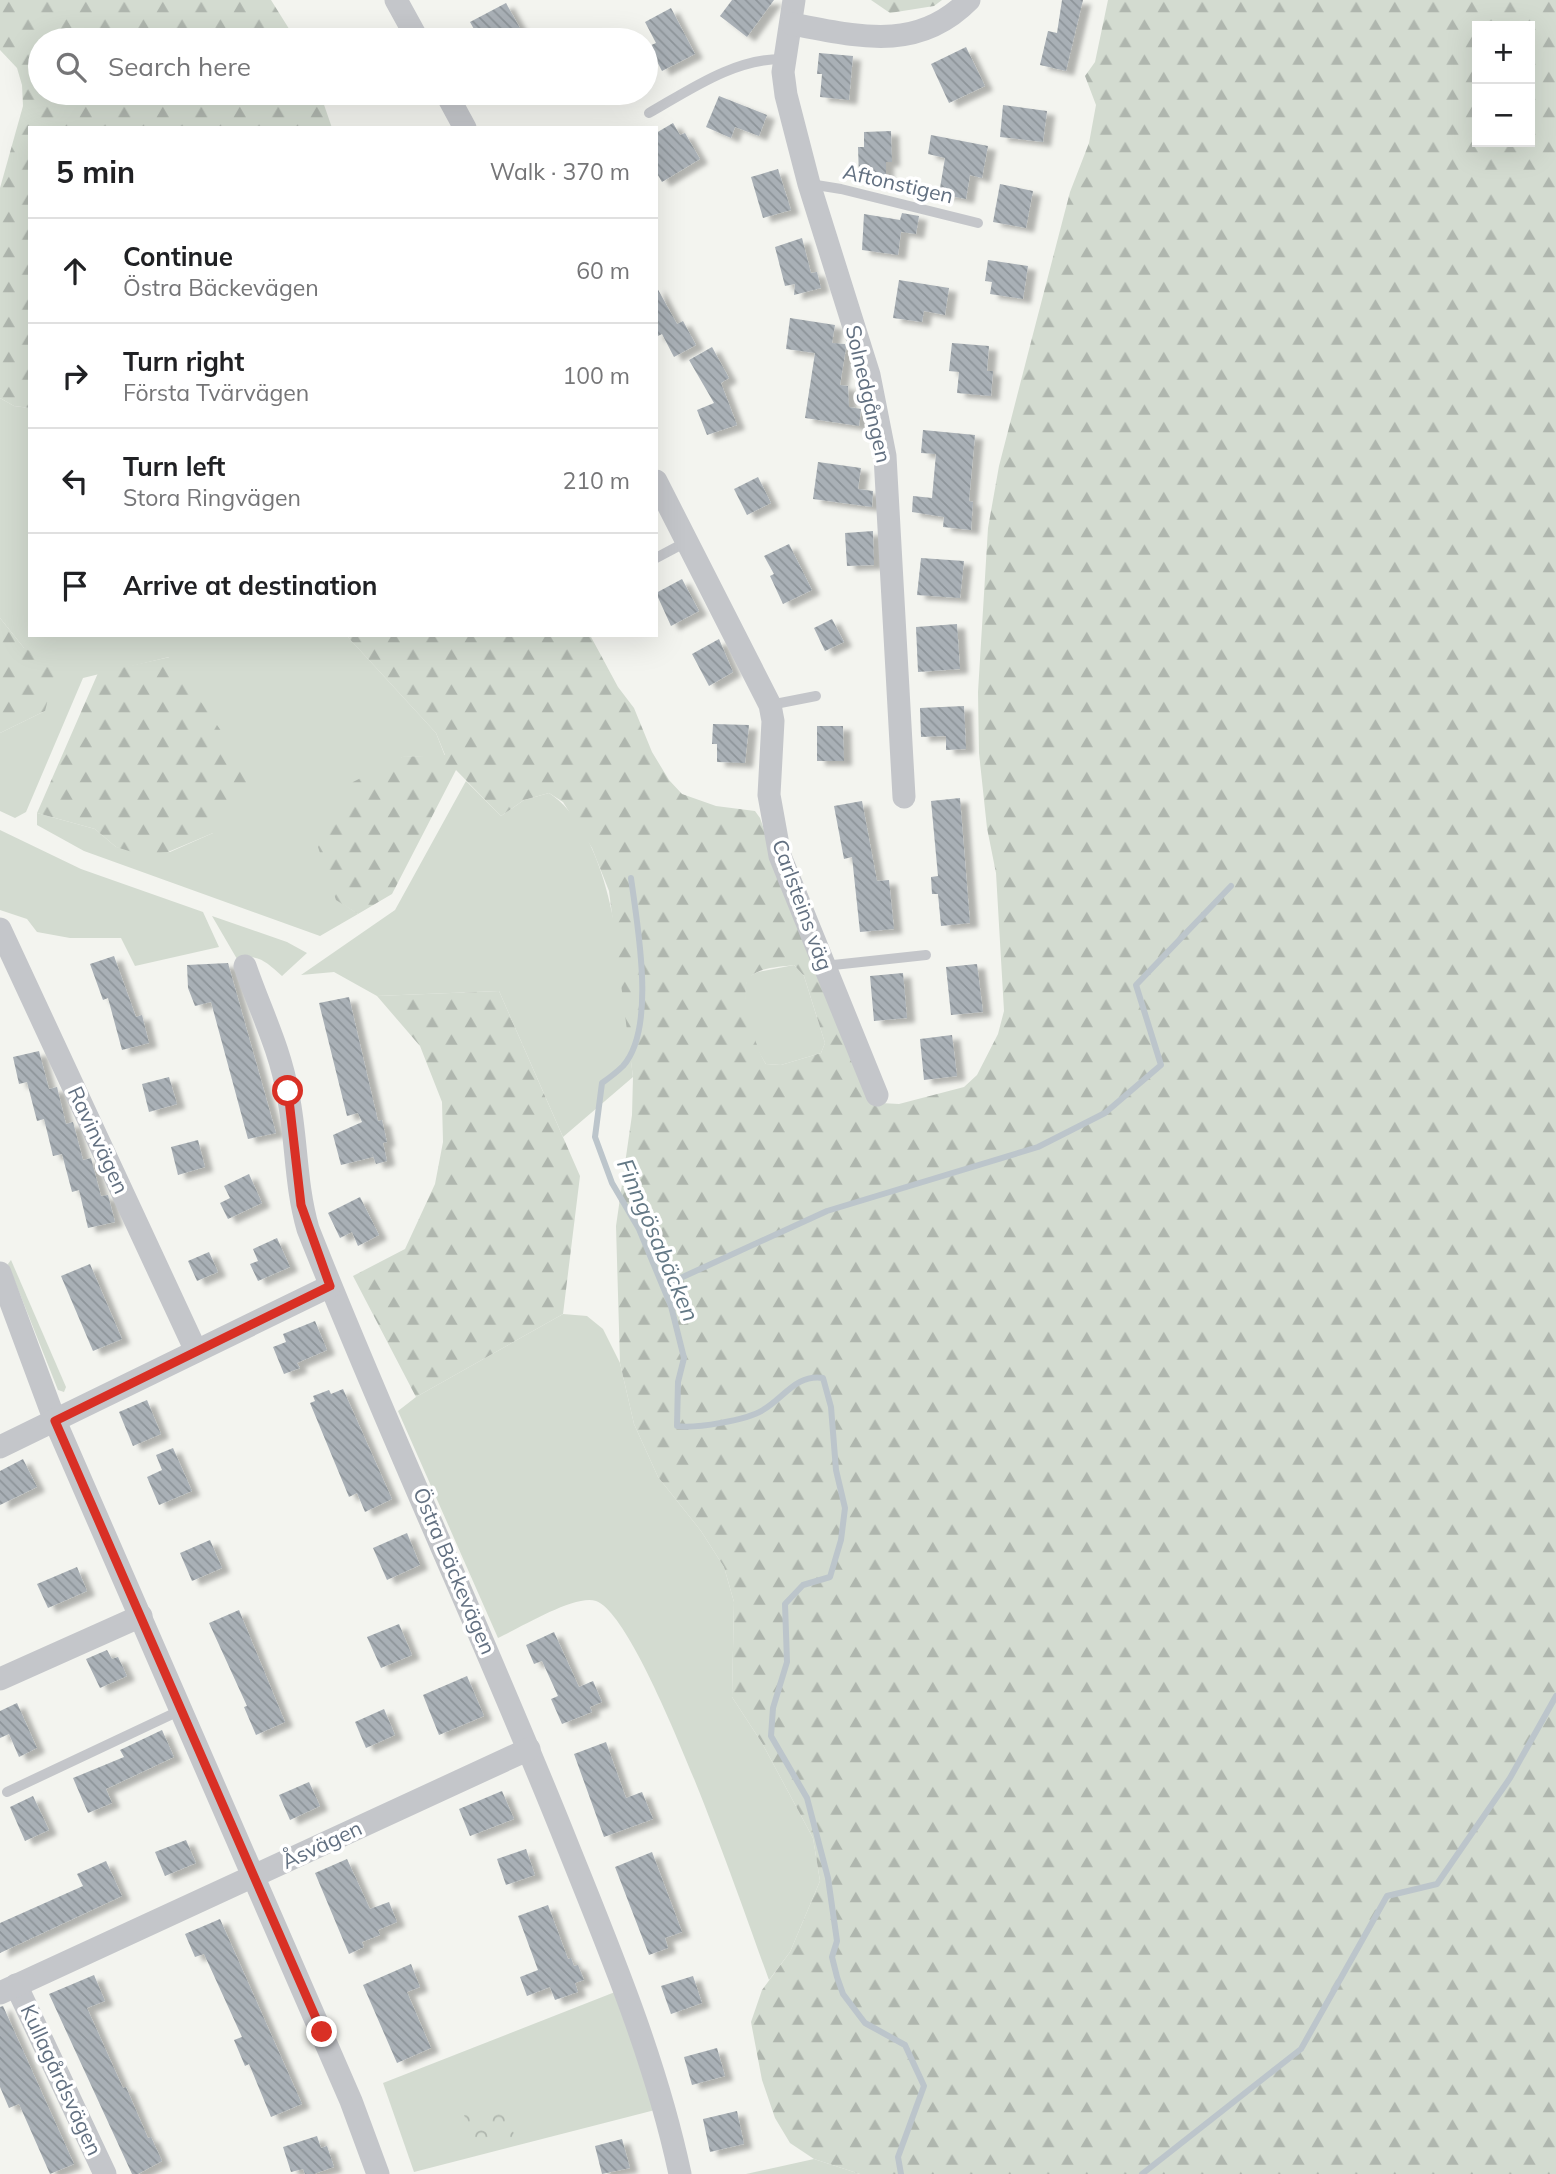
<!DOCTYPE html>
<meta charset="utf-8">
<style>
body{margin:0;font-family:Mulish,sans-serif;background:#f6f6f6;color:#202124}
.controls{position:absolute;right:21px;top:21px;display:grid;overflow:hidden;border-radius:0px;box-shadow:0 7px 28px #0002}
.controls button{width:63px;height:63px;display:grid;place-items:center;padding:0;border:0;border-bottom:2px solid #e0e0e0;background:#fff;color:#202124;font:35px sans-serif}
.stop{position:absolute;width:21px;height:21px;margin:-16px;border:5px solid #d93025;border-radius:50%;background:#fff}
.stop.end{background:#d93025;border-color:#fff;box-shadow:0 2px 7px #0008}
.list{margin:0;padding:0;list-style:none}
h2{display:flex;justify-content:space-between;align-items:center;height:91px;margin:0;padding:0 28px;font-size:30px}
h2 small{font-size:23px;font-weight:400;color:#757577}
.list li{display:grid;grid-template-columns:46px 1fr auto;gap:21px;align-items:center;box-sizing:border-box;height:105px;padding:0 28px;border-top:2px solid #e0e0e0}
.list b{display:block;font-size:26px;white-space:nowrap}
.list p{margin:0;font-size:23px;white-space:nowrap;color:#757577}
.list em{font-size:23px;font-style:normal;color:#757577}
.icon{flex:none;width:38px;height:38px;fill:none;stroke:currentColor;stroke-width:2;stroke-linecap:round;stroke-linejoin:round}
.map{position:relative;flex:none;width:1556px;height:2174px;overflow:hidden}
.search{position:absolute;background:#fff;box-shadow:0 7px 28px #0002;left:28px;top:28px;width:630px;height:77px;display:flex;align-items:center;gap:18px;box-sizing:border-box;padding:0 24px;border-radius:38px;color:#757577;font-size:26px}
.panel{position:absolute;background:#fff;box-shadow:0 7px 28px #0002;left:28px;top:126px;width:630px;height:511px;border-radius:0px}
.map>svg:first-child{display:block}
</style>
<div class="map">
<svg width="1556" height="2174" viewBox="0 0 1556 2174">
<defs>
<pattern id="forest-firs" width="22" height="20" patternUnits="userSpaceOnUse" patternTransform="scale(1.75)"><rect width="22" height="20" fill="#d3dbd0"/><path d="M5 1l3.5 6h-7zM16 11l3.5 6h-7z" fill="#afb6ae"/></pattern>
<pattern id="park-crowns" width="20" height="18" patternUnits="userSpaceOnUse" patternTransform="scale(1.75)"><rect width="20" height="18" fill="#d3dbd0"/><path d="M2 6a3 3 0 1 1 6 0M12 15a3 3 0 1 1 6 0" fill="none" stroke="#afb6ae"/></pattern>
<pattern id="building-back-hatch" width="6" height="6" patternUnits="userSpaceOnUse" patternTransform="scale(1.75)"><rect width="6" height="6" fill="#a9b0b6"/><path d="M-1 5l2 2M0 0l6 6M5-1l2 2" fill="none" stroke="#8d9499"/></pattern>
<filter id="shadow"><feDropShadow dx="8" dy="4.5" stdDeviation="2" flood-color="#0004"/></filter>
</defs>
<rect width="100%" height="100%" fill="#f3f4ef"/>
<g fill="#d3dbd0">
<path d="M0 398 14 406 30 408V635H346L436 733 445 756 402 757 336 899 358 914 320 936 84 851 37 825V813L95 829 116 847 170 852 213 833 169 657 83 678 26 812 15 818 0 811V733L45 711 24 648 0 618Z"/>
<path d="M466 781 501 816 524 800 549 793C621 841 623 998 633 1077L563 1137 499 991 377 996 334 972 301 975 395 910Z"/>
<path d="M0 830 81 869 203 912 219 947 135 966 121 938H70L37 932 27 919 0 910Z"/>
<path d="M212 916 287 942 307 953 282 976C266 962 258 953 237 959Z"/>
<path d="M794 965 804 976 825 1043 821 1053 781 1065 766 1064C752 1044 739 999 748 977L758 972Z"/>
<path d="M11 1260 66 1387 64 1392 58 1390 8 1264Z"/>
<path d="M563 1314 587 1316 603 1329 620 1363 634 1424 658 1477 701 1531 724 1567 734 1602 732 1697 762 1743 813 1838 820 1881 790 1952 769 1980C747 1920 644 1618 596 1601 575 1594 520 1628 498 1638L398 1411 416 1397Z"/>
<path d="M615 1992 655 2110 414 2172 383 2083Z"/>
<path d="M814 2159 860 2174H746Z"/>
</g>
<g fill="url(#forest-firs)" fill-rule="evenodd">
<path d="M0 0H271L296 40H40V93H320L332 128H30V408L14 406 0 398V188L23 106 22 85 17 68 0 50Z"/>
<path d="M871 0H942L934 6 890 13Z"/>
<path d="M1108 0H1556V2174H860L814 2159 790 2143 775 2118 762 2080 751 2022 762 1990 790 1952 820 1881 813 1838 762 1743 732 1697 734 1602 724 1567 701 1531 658 1477 634 1424 620 1363 616 1226 632 1115 633 1077 609 891 592 848 563 802 549 793 524 800 501 816 456 770 392 894 358 914 336 900 318 847 353 782 402 757 445 755 436 733 346 635H590L618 687 634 708 652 752 669 780 682 794 716 806 755 811 760 818 773 855 881 1103 899 1104 964 1087 977 1075 998 1034 1004 1011 996 873 987 828 979 753 978 692 988 528 999 466 1032 338 1070 192 1089 143 1096 105 1085 76 1095 62ZM1477 26H1530V142H1477ZM794 965 804 976 825 1043 821 1053 781 1065 766 1064C756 1050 736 987 751 976 761 967 781 967 794 965Z"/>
<path d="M0 618 24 648 57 665 45 711 0 733Z"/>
<path d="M170 657 253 777 213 833 168 852 142 855 116 847 95 829 37 813 98 673Z"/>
<path d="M499 991 580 1176 563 1314 416 1397 353 1276 405 1249 435 1184 443 1142 442 1102 420 1046 377 996Z"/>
</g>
<path fill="url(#park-crowns)" d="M503 2102 516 2140 476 2149 464 2115Z"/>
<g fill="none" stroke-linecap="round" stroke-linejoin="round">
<g stroke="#bcc5cb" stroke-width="6">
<path d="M631 878C637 924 657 1028 623 1066 617 1072 609 1078 602 1083L595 1137 612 1183 639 1229 671 1306 684 1358 678 1382 677 1426C695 1429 747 1420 763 1410 784 1398 796 1374 823 1378L831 1407 836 1470 845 1508 841 1540 830 1577 803 1585 785 1604 787 1662 773 1708 771 1736 807 1798 828 1878 837 1941 832 1957 837 1977 843 1994 865 2023 905 2045 924 2086 898 2157 901 2174"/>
<path d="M663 1286 827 1211 1038 1147 1105 1113 1161 1065 1136 985 1231 886"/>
<path d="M1142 2174 1301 2049 1387 1896 1437 1884 1510 1778 1556 1696"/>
</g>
</g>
<g fill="url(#building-back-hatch)" filter="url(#shadow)">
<path d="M732 0H774L747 37 720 16Z"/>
<path d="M1062 0H1083L1066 71 1040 65 1048 31 1057 33Z"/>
<path d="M506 3 521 30 502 40H480L470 22Z"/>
<path d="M671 8 695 54 662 71 649 46 656 43 645 22Z"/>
<path d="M966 47 985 86 949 103 931 64Z"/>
<path d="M819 53 853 56 849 100 820 97 822 74H817Z"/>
<path d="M719 96 767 115 759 136 735 127 731 138 706 127Z"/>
<path d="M1003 105 1047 111 1043 142 1000 137Z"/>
<path d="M673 123 680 135 685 133 700 159 662 182 656 172V133Z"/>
<path d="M891 131 892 162H886V176L859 177 858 147H864V132Z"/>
<path d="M931 135 988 146 982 178 970 175 966 199 939 194 945 158 928 154Z"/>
<path d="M778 169 791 210 763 218 751 177Z"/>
<path d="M1000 184 1033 191 1026 228 993 222Z"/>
<path d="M902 213 919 216 916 234 901 232 898 255 862 250 864 214 900 220Z"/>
<path d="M802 238 811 273 817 272 821 288 794 295 795 284 785 286 775 247Z"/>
<path d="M988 260 1028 266 1023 299 990 294 992 282 985 281Z"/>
<path d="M899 280 949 288 945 315 924 311 922 322 893 318Z"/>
<path d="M656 286 677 324 683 321 696 345 674 357 662 334 656 337Z"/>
<path d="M790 318 835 325 832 343 845 344 846 348 840 385 848 386 849 407 861 409 859 426 805 418 815 353 786 349Z"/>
<path d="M952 343 989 346 987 371H993L991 396 957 393 959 372 949 371Z"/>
<path d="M712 347 729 378 721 383 737 425 707 435 697 410 714 403 689 360Z"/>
<path d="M923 430 975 435 969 501 973 502 971 530 943 527 944 517 912 512 913 496 932 498 936 454 921 453Z"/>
<path d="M818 462 861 468 858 489 873 491 872 507 813 499Z"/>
<path d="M758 477 771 503 747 515 734 489Z"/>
<path d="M873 531 874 565 847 566 845 533Z"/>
<path d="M789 544 812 590 783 604 770 576 774 574 764 556Z"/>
<path d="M921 558 964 561 960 598 917 595Z"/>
<path d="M682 579 699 611 671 626 656 593Z"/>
<path d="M832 619 844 642 825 651 814 628Z"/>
<path d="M957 624 960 669 918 672 916 627Z"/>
<path d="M719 639 733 672 709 686 692 654Z"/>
<path d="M964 706 966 749 946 750V736L921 737 920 708Z"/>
<path d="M713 724 749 725 745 763 717 762V744H712Z"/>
<path d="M817 726H843L844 761H817Z"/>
<path d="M960 798 970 923 941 926 938 894H932L931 877 938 876 931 801Z"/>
<path d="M862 801 877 881 889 880 894 929 860 932 852 857 844 859 834 806Z"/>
<path d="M114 956 136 1017 142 1015 149 1043 122 1050 108 998 103 1000 90 964Z"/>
<path d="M228 963 276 1133 248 1139 211 1002 195 1006 188 988 187 965Z"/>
<path d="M977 964 983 1012 951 1015 946 967Z"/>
<path d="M903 973 907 1018 874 1021 870 976Z"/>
<path d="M349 997 378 1121 382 1120 387 1142 383 1143 387 1161 376 1164 372 1153 373 1157 341 1165 333 1135 362 1122 358 1113 347 1116 319 1003Z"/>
<path d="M952 1035 957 1076 924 1080 920 1039Z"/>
<path d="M39 1051 49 1089 57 1087 66 1124 73 1122 83 1160 91 1158 101 1196 108 1195 115 1222 88 1228 79 1190 72 1192 62 1154 53 1156 44 1119 37 1121 27 1082 19 1084 13 1057Z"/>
<path d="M169 1077 177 1104 149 1112 142 1084Z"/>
<path d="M198 1140 205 1167 178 1175 171 1147Z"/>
<path d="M249 1174 262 1203 228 1219 220 1203 230 1198 224 1186Z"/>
<path d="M360 1197 379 1235 358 1246 352 1232 340 1238 328 1213Z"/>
<path d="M277 1238 290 1267 258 1281 250 1264 258 1261 253 1249Z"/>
<path d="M209 1252 218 1272 197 1281 188 1261Z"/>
<path d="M90 1264 122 1339 93 1351 61 1276Z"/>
<path d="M315 1321 327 1350 297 1363 300 1368 284 1374 273 1347 286 1342 283 1334Z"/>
<path d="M343 1389 392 1499 365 1512 357 1493 349 1497 310 1403 315 1401 313 1396 329 1390 331 1394Z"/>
<path d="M147 1400 161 1434 133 1446 119 1412Z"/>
<path d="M173 1448 192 1491 159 1505 147 1477 162 1470 156 1455Z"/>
<path d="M23 1459 37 1487 0 1505V1471Z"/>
<path d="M407 1533 420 1565 387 1580 373 1548Z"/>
<path d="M210 1540 222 1568 192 1581 180 1553Z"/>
<path d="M77 1567 87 1591 48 1608 37 1584Z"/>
<path d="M239 1610 285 1722 256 1735 244 1707 247 1706 209 1623Z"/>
<path d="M399 1624 412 1655 381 1668 367 1637Z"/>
<path d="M554 1632 579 1687 593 1681 602 1702 590 1707 592 1712 562 1724 551 1699 558 1696 542 1661 534 1664 526 1645Z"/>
<path d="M107 1650 112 1659 118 1657 127 1676 100 1688 86 1659Z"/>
<path d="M467 1676 484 1716 439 1735 423 1695Z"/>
<path d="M17 1703 37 1748 19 1757 9 1734 0 1738V1711Z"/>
<path d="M384 1709 395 1735 366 1748 355 1722Z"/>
<path d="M162 1730 174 1757 106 1789 112 1803 88 1813 73 1778 124 1757 120 1750Z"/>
<path d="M606 1742 626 1798 642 1792 653 1819 604 1837 574 1754Z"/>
<path d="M309 1782 320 1806 290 1820 279 1795Z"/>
<path d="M502 1791 514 1819 470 1836 459 1809Z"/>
<path d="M33 1796 49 1830 25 1841 10 1807Z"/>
<path d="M186 1840 196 1863 165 1876 155 1852Z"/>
<path d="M526 1849 535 1875 506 1885 497 1859Z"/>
<path d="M652 1852 682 1932 665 1938 668 1948 649 1955 615 1867Z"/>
<path d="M347 1859 370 1909 389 1902 397 1922 378 1930 380 1935 362 1942 364 1947 349 1954 315 1873Z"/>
<path d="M106 1861 122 1896 0 1953V1923L83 1886 77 1874Z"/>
<path d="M548 1905 568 1959 571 1958 574 1966 578 1965 584 1980 575 1983 578 1992 555 2000 550 1987 527 1996 520 1977 538 1970 518 1916Z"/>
<path d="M220 1919 302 2104 271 2117 249 2064 245 2066 234 2040 242 2037 204 1954 195 1957 185 1934Z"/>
<path d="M411 1964 420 1987 407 1992 431 2048 397 2063 363 1985Z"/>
<path d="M94 1975 105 2001 87 2008 123 2088 126 2087 148 2138 151 2137 162 2161 138 2174H132L49 1994Z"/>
<path d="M693 1976 702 2003 671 2014 661 1986Z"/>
<path d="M3 2006 74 2164 50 2174 19 2104 9 2108 0 2087V2007Z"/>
<path d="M717 2048 725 2076 692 2085 684 2057Z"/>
<path d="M737 2111 744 2144 710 2152 703 2119Z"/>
<path d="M317 2136 321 2148 327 2146 334 2167 314 2174H305L303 2169 291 2172 283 2147Z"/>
<path d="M622 2139 630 2168 602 2174 595 2146Z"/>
</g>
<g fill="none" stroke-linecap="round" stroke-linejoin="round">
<g stroke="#c4c6ca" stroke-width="10">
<path d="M649 113C691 89 735 58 784 59"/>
<path d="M810 184 841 189 978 223"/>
<path d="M656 558 688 541"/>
<path d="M770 705 816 696"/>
<path d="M824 966 926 955"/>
<path d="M7 1792 181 1710"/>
</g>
<g stroke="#c4c6ca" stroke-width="23">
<path d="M396 0 418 40"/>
<path d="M794 0 783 72 786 95 809 184 869 375 885 456 904 797"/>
<path d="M792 24C857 36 917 53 969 0"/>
<path d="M446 93 465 128"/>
<path d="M656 481 770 705 773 721 769 795 780 856 877 1095"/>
<path d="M0 929 196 1351"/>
<path d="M245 966C260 1010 280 1048 288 1095 297 1140 295 1184 308 1229 390 1437 486 1640 569 1849 612 1956 656 2061 680 2174"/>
<path d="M0 1273 55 1421 351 2101 378 2174"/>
<path d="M0 1447 330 1286"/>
<path d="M0 1679 141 1616"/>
<path d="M16 1985 105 2174"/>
<path d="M0 1993 529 1749"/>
</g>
</g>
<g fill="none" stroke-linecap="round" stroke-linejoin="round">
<path stroke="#d93025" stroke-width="9" d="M288 1091 301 1205 330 1286 55 1421 322 2032"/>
</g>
<g text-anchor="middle" stroke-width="7" stroke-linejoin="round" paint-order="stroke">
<g font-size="21" fill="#627081" stroke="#fff">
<text transform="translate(898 184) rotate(13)" y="7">Aftonstigen</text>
<text transform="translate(868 394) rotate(77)" y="7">Solnedgången</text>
<text transform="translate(802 905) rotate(70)" y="7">Carlsteins väg</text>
<text transform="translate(98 1140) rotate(65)" y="7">Ravinvägen</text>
<text transform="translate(454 1571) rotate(67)" y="7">Östra Bäckevägen</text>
<text transform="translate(322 1845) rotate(-25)" y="7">Åsvägen</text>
<text transform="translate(61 2080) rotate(65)" y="7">Kullagårdsvägen</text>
</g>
<g font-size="23" font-style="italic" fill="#637885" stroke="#fff">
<text transform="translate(658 1240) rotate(67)" y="8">Finngösabäcken</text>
</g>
</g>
</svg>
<div class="controls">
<button>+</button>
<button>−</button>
</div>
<div class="stop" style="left:288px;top:1091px"></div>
<div class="stop end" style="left:322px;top:2032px"></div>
<div class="search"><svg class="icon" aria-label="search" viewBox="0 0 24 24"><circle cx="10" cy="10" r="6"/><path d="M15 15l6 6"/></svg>Search here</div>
<section class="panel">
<h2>5 min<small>Walk · 370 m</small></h2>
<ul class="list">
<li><svg class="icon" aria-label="ahead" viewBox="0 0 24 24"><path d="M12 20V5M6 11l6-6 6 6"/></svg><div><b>Continue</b><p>Östra Bäckevägen</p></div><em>60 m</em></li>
<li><svg class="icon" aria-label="right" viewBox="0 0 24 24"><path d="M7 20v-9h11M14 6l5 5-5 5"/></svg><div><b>Turn right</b><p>Första Tvärvägen</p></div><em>100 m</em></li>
<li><svg class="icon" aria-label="left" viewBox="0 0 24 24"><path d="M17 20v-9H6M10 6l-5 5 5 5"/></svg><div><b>Turn left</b><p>Stora Ringvägen</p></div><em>210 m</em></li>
<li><svg class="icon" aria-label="arrive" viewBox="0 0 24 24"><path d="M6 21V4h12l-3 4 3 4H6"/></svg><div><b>Arrive at destination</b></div></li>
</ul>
</section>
</div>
